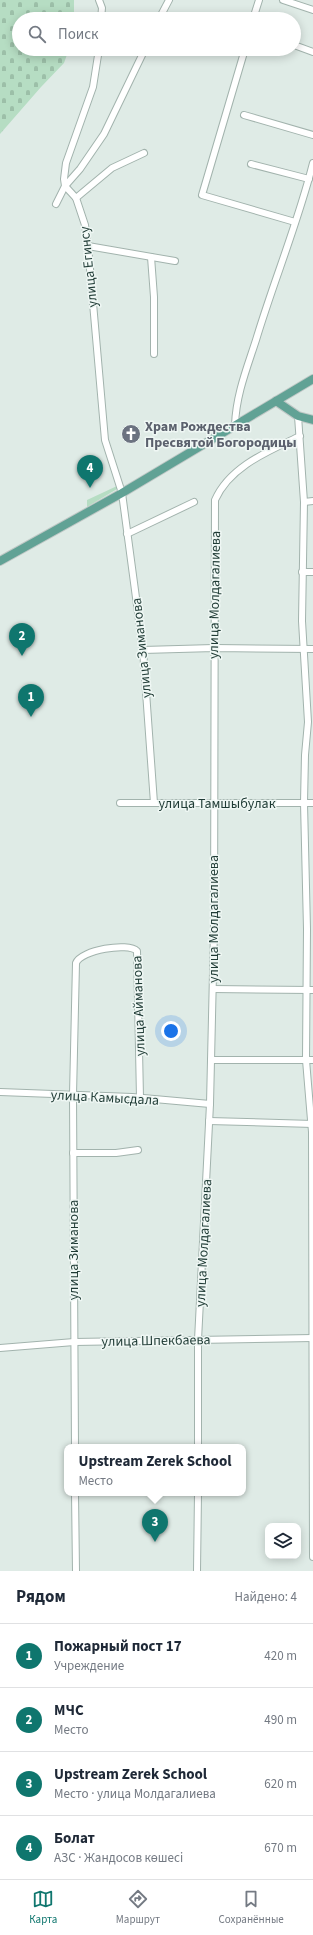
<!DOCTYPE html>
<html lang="ru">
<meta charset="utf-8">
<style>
body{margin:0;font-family:"Source Sans 3",sans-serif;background:#f6f6f7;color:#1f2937}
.controls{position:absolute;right:12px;bottom:12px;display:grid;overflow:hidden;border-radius:8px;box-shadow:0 2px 10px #0003}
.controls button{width:36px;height:36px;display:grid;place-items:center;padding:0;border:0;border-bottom:1px solid #e0e1e3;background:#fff;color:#1f2937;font:20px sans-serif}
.you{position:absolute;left:171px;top:1031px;width:14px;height:14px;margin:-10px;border:3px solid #fff;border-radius:50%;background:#1a73e8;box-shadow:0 0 0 6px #1a73e833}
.badge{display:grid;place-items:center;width:26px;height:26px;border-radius:50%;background:#0f766e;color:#fff;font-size:13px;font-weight:700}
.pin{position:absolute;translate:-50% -33px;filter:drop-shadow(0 1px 2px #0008)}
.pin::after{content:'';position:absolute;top:21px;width:14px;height:12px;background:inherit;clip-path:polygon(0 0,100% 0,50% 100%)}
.popup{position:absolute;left:64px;top:1444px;width:182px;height:52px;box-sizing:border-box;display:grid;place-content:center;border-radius:8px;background:#fff;filter:drop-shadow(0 1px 3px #0005);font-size:13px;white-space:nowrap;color:#747a83}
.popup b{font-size:15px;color:#1f2937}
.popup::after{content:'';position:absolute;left:50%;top:100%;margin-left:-8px;border:8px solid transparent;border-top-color:#fff}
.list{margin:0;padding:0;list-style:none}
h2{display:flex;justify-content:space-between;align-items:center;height:52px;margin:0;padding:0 16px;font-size:17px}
h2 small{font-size:13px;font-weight:400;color:#747a83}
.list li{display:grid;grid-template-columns:26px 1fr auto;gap:12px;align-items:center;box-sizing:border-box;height:64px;padding:0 16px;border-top:1px solid #e0e1e3}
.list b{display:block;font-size:15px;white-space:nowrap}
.list p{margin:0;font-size:13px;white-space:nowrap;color:#747a83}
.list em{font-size:13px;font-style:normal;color:#747a83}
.icon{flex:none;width:22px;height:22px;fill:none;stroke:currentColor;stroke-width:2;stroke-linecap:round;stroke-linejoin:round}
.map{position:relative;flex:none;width:313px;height:1571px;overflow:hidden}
.search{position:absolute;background:#fff;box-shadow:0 2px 10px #0003;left:12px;right:12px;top:12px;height:44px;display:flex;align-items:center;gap:10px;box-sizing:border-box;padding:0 14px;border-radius:22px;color:#747a83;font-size:15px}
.sheet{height:308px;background:#fff}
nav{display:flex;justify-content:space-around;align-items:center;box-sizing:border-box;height:56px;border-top:1px solid #e0e1e3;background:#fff;font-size:11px;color:#747a83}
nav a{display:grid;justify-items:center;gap:2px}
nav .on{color:#0f766e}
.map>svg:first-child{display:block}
</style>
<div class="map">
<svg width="313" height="1571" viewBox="0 0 313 1571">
<defs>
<pattern id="grass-tufts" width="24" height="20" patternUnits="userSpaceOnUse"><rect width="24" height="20" fill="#b6ddc3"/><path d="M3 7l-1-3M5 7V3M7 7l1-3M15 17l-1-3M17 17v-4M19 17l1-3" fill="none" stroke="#9cbfa8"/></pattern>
<pattern id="cemetery-stones" width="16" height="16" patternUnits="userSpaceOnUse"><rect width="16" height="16" fill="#b6ddc3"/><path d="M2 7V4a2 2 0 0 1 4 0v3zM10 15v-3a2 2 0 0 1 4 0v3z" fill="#9cbfa8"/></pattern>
</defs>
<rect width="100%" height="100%" fill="#dfebe6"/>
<path fill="url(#grass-tufts)" d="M117 486V489L87 507V500Z"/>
<path fill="url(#cemetery-stones)" d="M0 0H74V19H19V49H69L64 63 41 87 0 134Z"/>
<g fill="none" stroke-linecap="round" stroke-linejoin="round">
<g stroke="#a2b3ad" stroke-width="8">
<g id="minor">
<path d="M99 0 102 8 101 19"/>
<path d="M283 0 313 10"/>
<path d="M159 19 169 0"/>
<path d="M253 19 259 0"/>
<path d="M294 45 313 52"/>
<path d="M99 49 93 87 66 163 64 179 65 186 76 198 85 225 88 246 105 440 122 493 143 650 154 803"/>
<path d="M245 49 202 195 295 222"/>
<path d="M244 115 313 135"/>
<path d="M251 164 309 179"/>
<path d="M76 198 112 168 144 153"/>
<path d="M56 204 65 186 80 169 104 134 145 49"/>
<path d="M88 246 175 261"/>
<path d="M151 257 154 297V354"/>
<path d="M298 416 304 502 302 621 308 722 305 755 304 803 307 929 306 1060 312 1132 313 1557"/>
<path d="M235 425C236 395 247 368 256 340 274 280 298 223 313 163"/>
<path d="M304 502 313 501"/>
<path d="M127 534 194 502"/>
<path d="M302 572H313"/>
<path d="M143 650 214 648 313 649"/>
<path d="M120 803H313"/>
<path d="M213 989 313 990"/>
<path d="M211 1060H313"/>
<path d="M0 1092 132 1097 210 1104"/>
<path d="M209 1121 313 1124"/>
<path d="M73 1153H116L138 1150"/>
<path d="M0 1348 74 1342 313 1338"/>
<path d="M75 1447 73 1095 76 963C81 950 128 942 137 951L140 1098"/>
<path d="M198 1447V1340L210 1104 214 930 215 500C230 466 269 451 300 436"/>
<path d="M75 1493 76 1571"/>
<path d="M197 1571 198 1493"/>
</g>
</g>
<g stroke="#c0c8c6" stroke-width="10">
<g id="major">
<path d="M276 401 298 416 313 420"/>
<path d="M0 561 122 493 313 379"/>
</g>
</g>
<use href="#minor" stroke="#fff" stroke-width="6"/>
<use href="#major" stroke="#61a295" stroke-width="8"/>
</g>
<defs>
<g id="church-disc" transform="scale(1)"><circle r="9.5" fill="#6b7280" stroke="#eff7f4"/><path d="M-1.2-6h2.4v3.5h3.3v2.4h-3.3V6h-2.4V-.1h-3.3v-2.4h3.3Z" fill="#fff"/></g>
</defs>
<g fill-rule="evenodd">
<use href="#church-disc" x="131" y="434"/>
</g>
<g text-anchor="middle" stroke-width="3" stroke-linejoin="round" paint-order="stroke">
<g font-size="14" fill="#1f3b35" stroke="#eff7f4">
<text transform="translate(88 267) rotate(-96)" y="5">улица Егинсу</text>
<text transform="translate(214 595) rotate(-89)" y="5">улица Молдагалиева</text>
<text transform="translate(141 648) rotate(-96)" y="5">улица Зиманова</text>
<text x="217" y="808">улица Тамшыбулак</text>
<text transform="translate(213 919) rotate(-90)" y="5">улица Молдагалиева</text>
<text transform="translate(138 1006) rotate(-92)" y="5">улица Айманова</text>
<text transform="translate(105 1097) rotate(3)" y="5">улица Камысдала</text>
<text transform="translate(203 1243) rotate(-87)" y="5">улица Молдагалиева</text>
<text transform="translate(73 1250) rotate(-90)" y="5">улица Зиманова</text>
<text transform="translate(156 1340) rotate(-1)" y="5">улица Шпекбаева</text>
</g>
<g font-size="14" font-weight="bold" fill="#5b616d" stroke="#eff7f4" text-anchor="start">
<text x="145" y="431">Храм Рождества<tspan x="145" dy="16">Пресвятой Богородицы</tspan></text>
</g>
</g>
</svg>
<div class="controls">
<button><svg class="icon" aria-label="layers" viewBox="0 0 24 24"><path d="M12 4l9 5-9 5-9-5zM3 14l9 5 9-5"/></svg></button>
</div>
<div class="you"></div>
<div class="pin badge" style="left:31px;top:717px">1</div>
<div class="pin badge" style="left:22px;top:656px">2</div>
<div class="pin badge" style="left:155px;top:1542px">3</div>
<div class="popup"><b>Upstream Zerek School</b>Место</div>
<div class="pin badge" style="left:90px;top:488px">4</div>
<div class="search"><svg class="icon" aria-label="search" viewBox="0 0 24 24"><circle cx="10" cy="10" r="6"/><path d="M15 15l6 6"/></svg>Поиск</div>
</div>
<section class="sheet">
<h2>Рядом<small>Найдено: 4</small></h2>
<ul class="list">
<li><span class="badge">1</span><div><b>Пожарный пост 17</b><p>Учреждение</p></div><em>420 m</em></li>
<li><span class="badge">2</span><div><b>МЧС</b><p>Место</p></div><em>490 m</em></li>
<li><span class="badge">3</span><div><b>Upstream Zerek School</b><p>Место · улица Молдагалиева</p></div><em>620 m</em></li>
<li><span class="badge">4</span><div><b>Болат</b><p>АЗС · Жандосов көшесі</p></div><em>670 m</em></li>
</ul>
</section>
<nav>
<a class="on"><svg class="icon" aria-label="map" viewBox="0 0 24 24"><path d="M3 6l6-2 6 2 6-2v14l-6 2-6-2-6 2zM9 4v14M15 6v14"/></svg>Карта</a>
<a><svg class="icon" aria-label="directions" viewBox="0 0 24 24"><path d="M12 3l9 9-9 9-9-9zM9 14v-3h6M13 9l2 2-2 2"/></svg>Маршрут</a>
<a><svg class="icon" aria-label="saved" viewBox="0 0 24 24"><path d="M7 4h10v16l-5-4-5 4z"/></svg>Сохранённые</a>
</nav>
